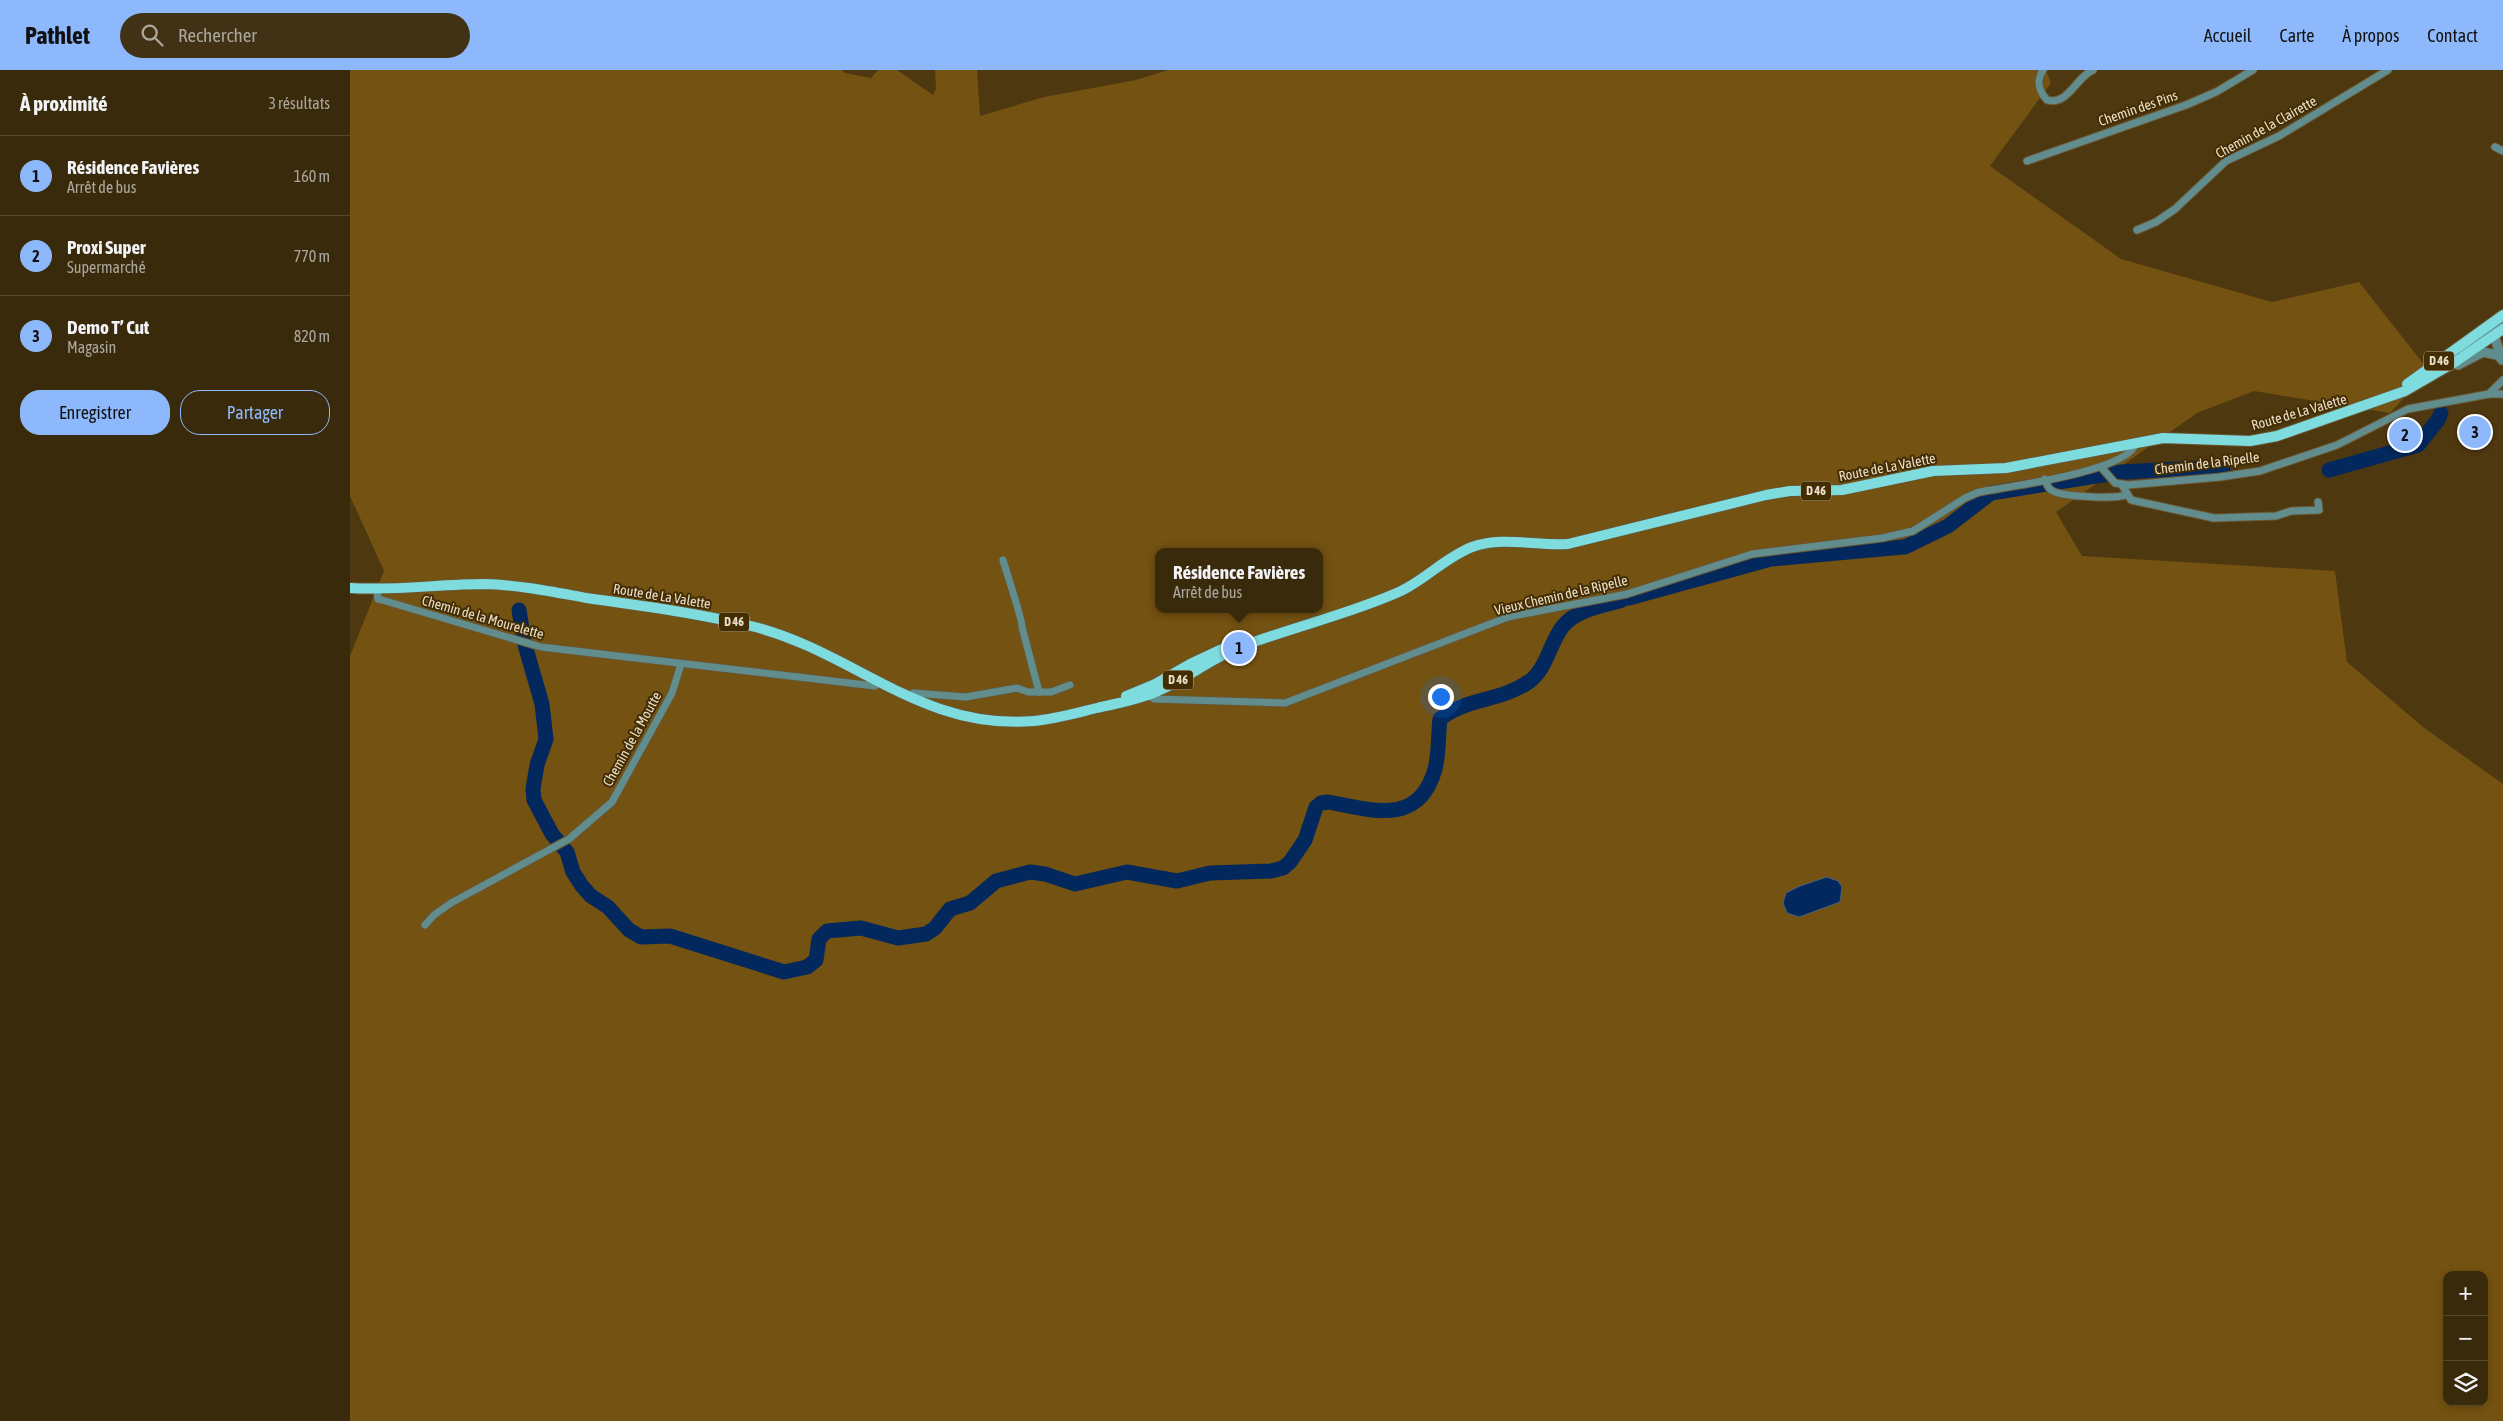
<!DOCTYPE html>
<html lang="fr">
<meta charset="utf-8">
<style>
body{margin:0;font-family:"Asap Condensed",sans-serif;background:#413215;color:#f1f3f6}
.controls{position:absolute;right:15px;bottom:15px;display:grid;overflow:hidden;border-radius:10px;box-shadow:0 2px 8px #0003}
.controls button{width:45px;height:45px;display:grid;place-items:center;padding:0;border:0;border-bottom:1px solid #54462d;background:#3a2a0c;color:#f1f3f6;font:25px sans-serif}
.you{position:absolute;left:1090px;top:626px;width:18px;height:18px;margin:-12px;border:4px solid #fff;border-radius:50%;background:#1a73e8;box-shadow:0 0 0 8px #1a73e833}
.badge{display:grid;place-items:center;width:32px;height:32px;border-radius:50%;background:#8db9fc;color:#111;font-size:16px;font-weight:700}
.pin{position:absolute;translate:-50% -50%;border:2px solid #fff;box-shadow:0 1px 5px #0006}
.popup{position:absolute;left:805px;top:478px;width:168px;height:65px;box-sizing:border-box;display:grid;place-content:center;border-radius:10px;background:#3a2a0c;filter:drop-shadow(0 1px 4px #0005);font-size:16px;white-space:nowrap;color:#aba79d}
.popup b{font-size:19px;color:#f1f3f6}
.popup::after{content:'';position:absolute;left:50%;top:100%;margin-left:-10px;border:10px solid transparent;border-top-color:#3a2a0c}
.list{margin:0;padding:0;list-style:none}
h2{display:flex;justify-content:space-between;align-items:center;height:65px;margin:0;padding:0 20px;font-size:21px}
h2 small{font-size:16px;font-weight:400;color:#aba79d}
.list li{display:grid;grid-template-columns:32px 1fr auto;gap:15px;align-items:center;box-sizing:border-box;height:80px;padding:0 20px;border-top:1px solid #54462d}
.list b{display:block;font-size:19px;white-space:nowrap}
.list p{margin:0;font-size:16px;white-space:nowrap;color:#aba79d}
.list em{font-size:16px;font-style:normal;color:#aba79d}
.actions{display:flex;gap:10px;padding:15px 20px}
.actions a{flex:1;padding:11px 0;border:1px solid #8db9fc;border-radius:20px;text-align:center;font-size:18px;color:#8db9fc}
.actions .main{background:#8db9fc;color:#111}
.icon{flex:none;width:28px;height:28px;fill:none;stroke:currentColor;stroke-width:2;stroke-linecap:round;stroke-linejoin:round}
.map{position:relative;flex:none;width:2153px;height:1351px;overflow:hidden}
header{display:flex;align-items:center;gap:30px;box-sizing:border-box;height:70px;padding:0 25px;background:#8db9fc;color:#111}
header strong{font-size:24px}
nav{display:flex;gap:28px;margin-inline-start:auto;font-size:18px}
.search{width:350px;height:45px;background:#413215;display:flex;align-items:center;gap:12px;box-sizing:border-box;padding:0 18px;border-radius:28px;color:#aba79d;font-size:19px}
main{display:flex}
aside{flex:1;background:#3a2a0c}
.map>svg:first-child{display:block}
</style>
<header>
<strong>Pathlet</strong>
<div class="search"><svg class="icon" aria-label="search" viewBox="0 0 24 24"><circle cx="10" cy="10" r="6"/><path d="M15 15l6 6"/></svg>Rechercher</div>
<nav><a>Accueil</a><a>Carte</a><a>À propos</a><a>Contact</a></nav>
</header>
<main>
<aside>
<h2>À proximité<small>3 résultats</small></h2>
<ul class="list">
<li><span class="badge">1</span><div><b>Résidence Favières</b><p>Arrêt de bus</p></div><em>160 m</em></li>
<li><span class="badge">2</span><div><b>Proxi Super</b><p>Supermarché</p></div><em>770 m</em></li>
<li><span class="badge">3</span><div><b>Demo T’ Cut</b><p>Magasin</p></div><em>820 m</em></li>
</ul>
<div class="actions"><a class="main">Enregistrer</a><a>Partager</a></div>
</aside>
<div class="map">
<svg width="2153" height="1351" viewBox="0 0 2153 1351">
<rect width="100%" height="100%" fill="#4e3810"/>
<path fill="#745211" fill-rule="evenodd" d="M0 0H492L495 3 521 8 528 0H547L583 25 586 19 585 0H627L630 46 694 27 786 10 818 0H1696L1701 13 1640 96 1771 189 1922 232 2009 212 2079 301 2040 343 1904 321 1847 343 1706 442 1732 486 1985 501 1997 592 2073 657 2153 714V1351H0V586L34 501 0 426ZM809 482H969V539H809ZM2097 1205H2134V1332H2097Z"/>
<path fill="#02285e" stroke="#485f7e" d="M1477 807 1488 811 1492 817 1490 832 1449 847 1437 843 1433 833 1436 823 1450 816Z"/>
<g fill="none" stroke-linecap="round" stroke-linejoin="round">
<g stroke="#02285e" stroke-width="15">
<path d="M1979 400 2068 375 2088 350 2091 343"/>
<path d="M1555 477 1598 456 1641 423 1771 402 1867 397 1873 400"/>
<path d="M1279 528 1421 489 1553 477"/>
<path d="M169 540 174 571"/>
<path d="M175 575 192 634 196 669 187 695 183 719 184 730 202 764 217 782 223 802 232 816 241 826 258 837 279 860 291 867 320 866 434 902 457 897 466 890 469 869 477 861 511 858 548 868 576 864 585 858 600 839 620 833 646 811 680 802 695 804 725 814 777 802 827 811 860 803 921 801 933 798 940 792 955 770 966 737 971 733 978 732C1021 740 1069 757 1085 699 1089 684 1088 665 1090 649 1118 627 1150 632 1180 611 1197 598 1200 572 1213 556 1227 539 1253 536 1272 530"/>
</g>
<g stroke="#6a5631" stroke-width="9">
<g id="minor">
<path d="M1693 0C1686 11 1688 20 1697 30 1718 36 1726 7 1743 0"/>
<path d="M2145 77 2153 81"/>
<path d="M1677 91 1836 35 1866 22 1903 0"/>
<path d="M1787 160 1806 152 1825 139 1876 91 1929 66 2038 0"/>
<path d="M2153 310 2139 324H2153"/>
<path d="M1751 397 1765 413 1778 415 1870 407 1910 401 1987 375 2058 339 2139 324"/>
<path d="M1695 409C1696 413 1697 417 1701 420 1710 427 1764 429 1776 425"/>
<path d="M1772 415 1781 430 1864 448 1926 446 1941 441 1969 440 1968 432"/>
<path d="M653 490C656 501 673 551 672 557L689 622"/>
<path d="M27 520 28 529 32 530 191 577 525 616 528 611"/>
<path d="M796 623 804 629 935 633 1158 547 1277 524 1402 484 1532 468 1563 461 1615 428 1629 422C1656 417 1780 401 1786 373"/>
<path d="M560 628 563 623 616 627 667 618 678 622H701L720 615"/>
<path d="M75 855 84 845 101 833 219 769 262 732 322 623 331 594"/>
</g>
</g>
<g stroke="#6a5631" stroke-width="11">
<g id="tertiary">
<path d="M2112 279 2143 260"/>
<path d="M2152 290 2144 265 2153 252"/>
<path d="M2108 295 2133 282 2147 285 2152 289"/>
</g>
</g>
<g stroke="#6a5631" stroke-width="12">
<g id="primary">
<path d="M2057 314 2153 245"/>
<path d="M0 518C45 521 90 514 135 514 169 515 203 522 237 528 292 536 347 543 401 556 504 581 570 661 684 651 705 649 726 643 747 638 767 633 789 630 808 621 836 609 859 590 888 578 941 557 998 545 1051 521 1076 509 1096 487 1122 477 1152 466 1186 476 1218 474L1416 425 1440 421 1492 420 1583 401 1656 398 1813 368 1900 371 1927 366 2055 321 2105 292 2153 259"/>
<path d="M776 626 805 614 840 594 872 579"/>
</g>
</g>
<use href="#minor" stroke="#618d8e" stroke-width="7"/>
<use href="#tertiary" stroke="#618d8e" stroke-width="9"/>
<use href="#primary" stroke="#7edcdf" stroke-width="10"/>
</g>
<g text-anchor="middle" stroke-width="4" stroke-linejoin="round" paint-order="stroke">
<g fill="#432d03" stroke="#b9a98e" stroke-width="1">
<rect x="2074" y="281.5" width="30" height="19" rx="4"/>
<rect x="1451" y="411.5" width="30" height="19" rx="4"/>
<rect x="369" y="542.5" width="30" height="19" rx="4"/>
<rect x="813" y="600.5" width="30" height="19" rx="4"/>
</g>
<g font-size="12" font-weight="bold" fill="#ebdec9">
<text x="2089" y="295">D 46</text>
<text x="1466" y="425">D 46</text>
<text x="384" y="556">D 46</text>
<text x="828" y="614">D 46</text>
</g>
<g font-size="14" fill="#ebdec9" stroke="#432d03">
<text transform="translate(1788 38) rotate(-19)" y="5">Chemin des Pins</text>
<text transform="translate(1916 57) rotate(-29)" y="5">Chemin de la Clairette</text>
<text transform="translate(1949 342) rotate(-16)" y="5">Route de La Valette</text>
<text transform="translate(1857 393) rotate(-7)" y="5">Chemin de la Ripelle</text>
<text transform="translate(1537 397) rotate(-11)" y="5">Route de La Valette</text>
<text transform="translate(1211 525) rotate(-13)" y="5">Vieux Chemin de la Ripelle</text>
<text transform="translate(312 526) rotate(9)" y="5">Route de La Valette</text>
<text transform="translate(133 547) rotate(16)" y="5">Chemin de la Mourelette</text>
<text transform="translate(282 669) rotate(-61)" y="5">Chemin de la Moutte</text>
</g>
</g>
</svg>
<div class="controls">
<button>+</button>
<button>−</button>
<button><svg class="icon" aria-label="layers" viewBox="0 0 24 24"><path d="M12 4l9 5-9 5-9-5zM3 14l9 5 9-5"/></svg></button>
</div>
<div class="you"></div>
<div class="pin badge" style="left:889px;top:578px">1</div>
<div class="popup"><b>Résidence Favières</b>Arrêt de bus</div>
<div class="pin badge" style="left:2055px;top:365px">2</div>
<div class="pin badge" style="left:2125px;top:362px">3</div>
</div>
</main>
